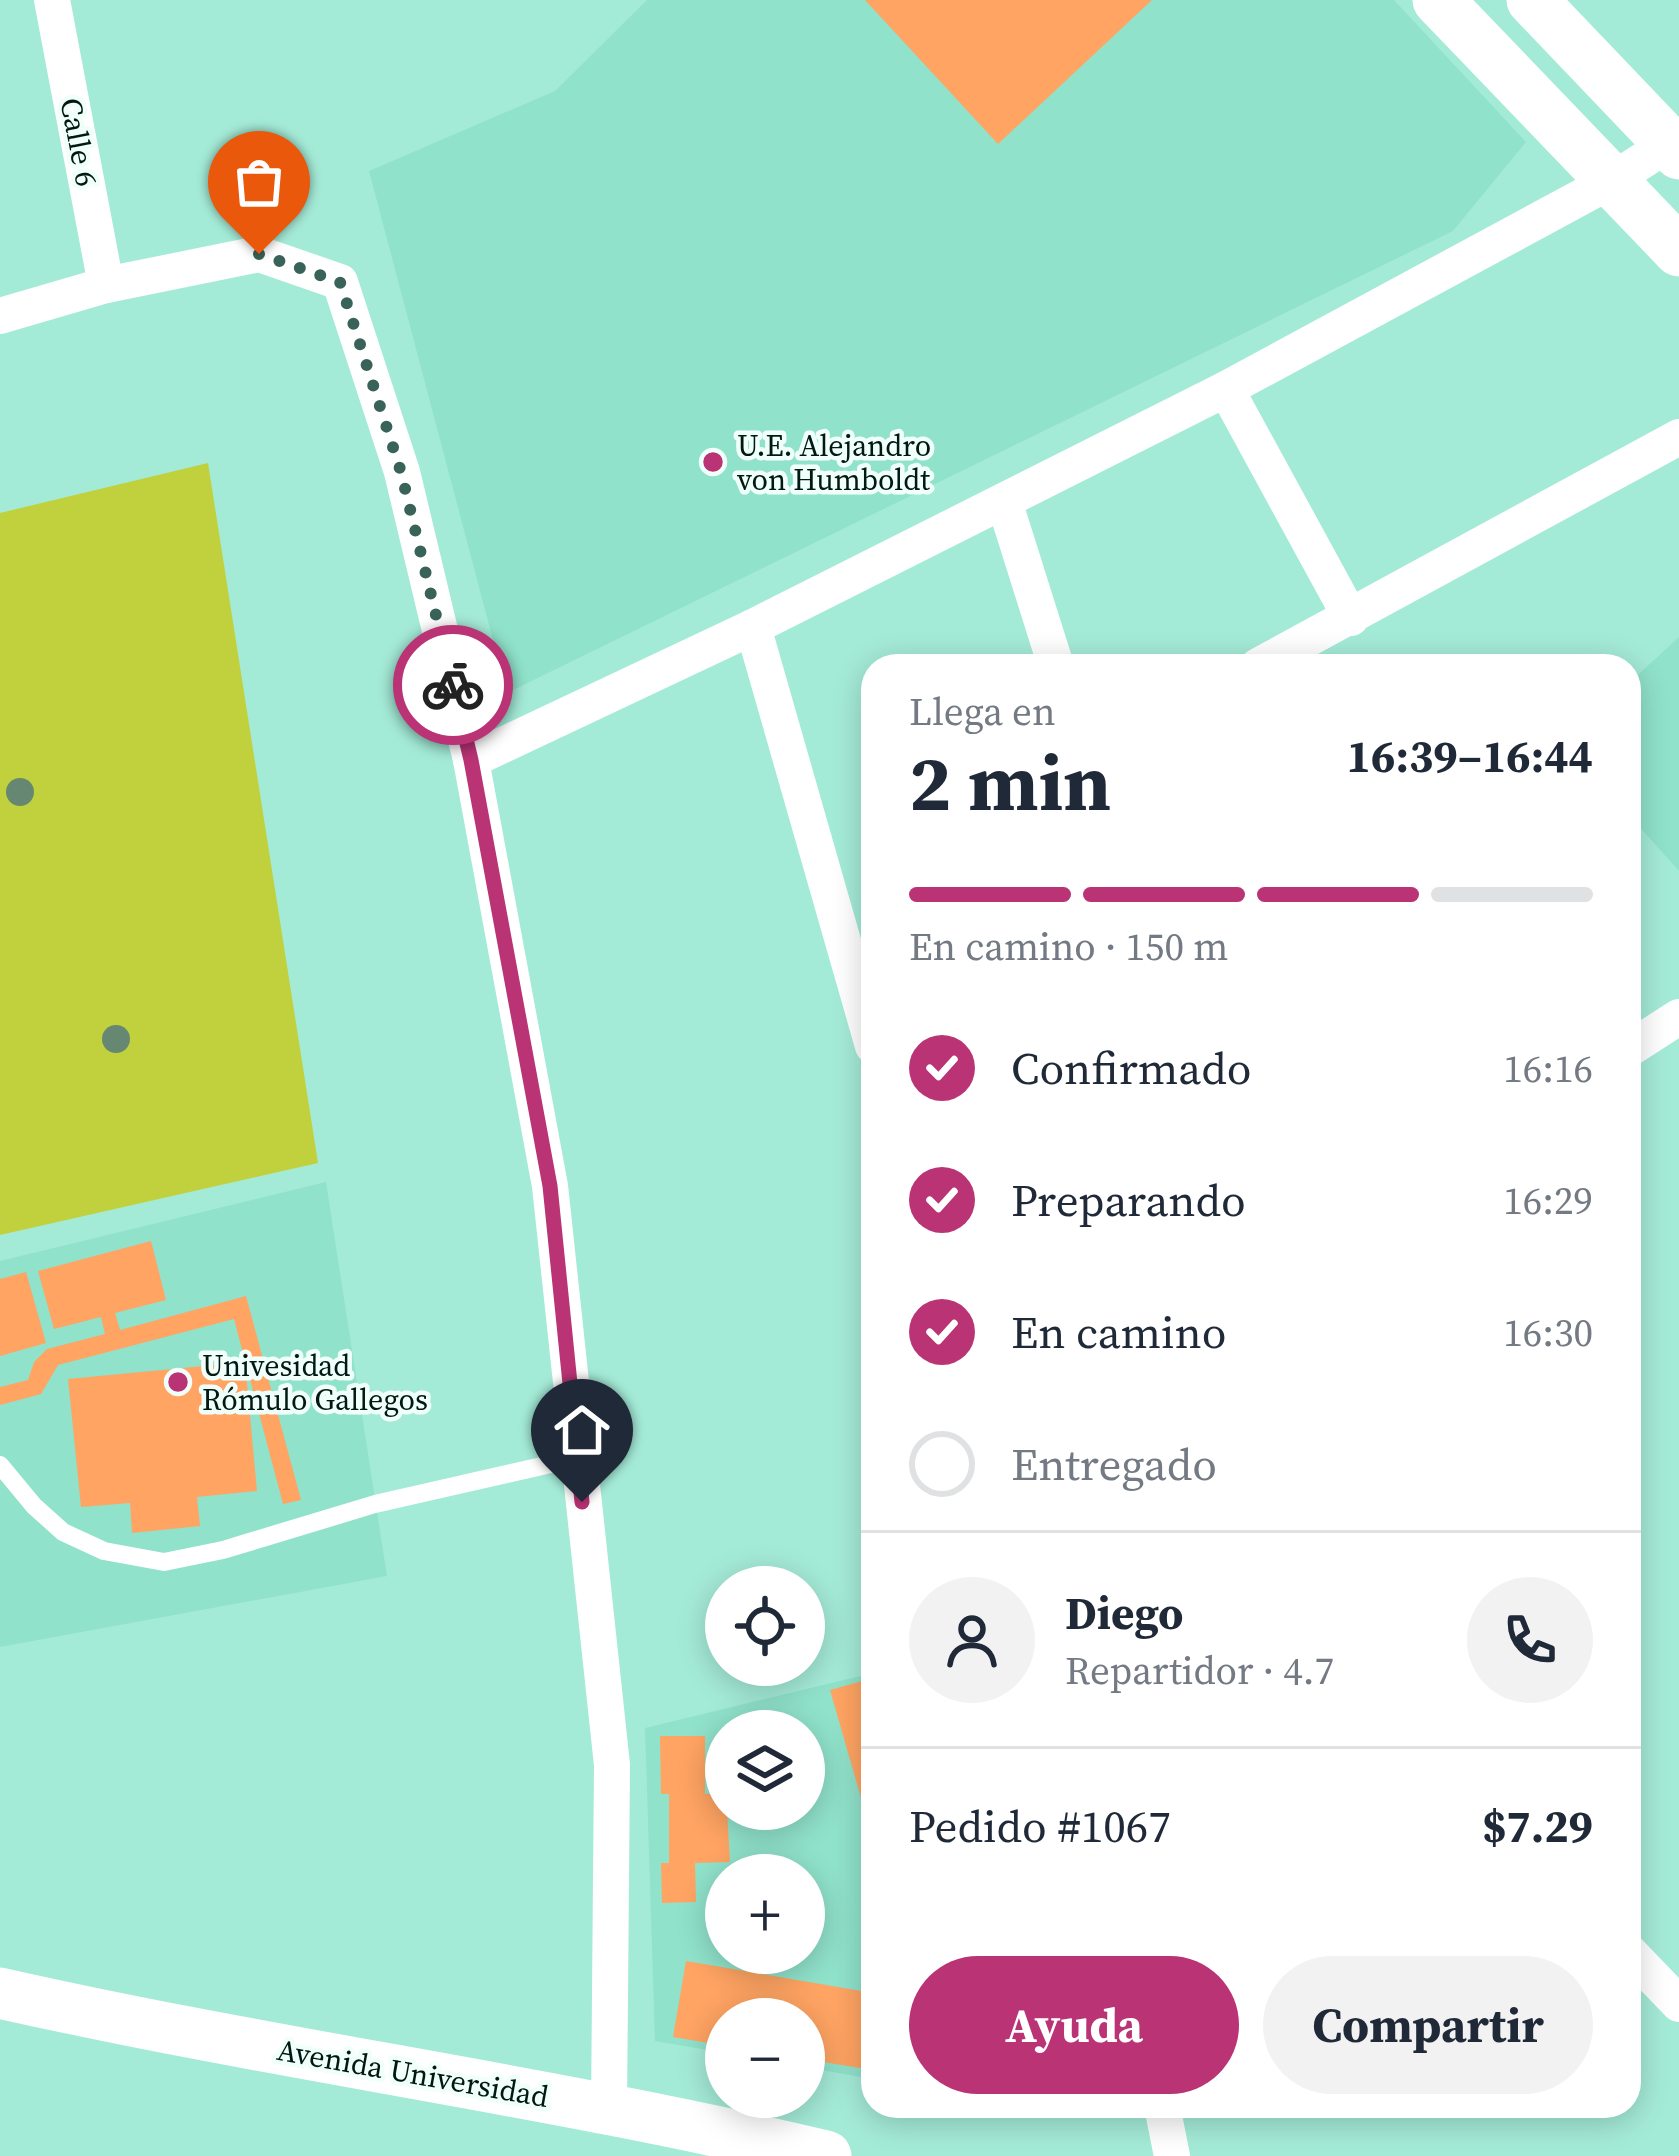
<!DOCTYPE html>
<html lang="es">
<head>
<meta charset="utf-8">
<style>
  :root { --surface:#fff; --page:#f2f2f3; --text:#1f2937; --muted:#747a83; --line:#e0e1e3; --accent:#b93375 }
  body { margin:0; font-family:"Source Serif 4",serif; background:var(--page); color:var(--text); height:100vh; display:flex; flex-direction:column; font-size:45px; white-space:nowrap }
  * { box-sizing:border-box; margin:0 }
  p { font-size:39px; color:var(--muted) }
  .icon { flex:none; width:66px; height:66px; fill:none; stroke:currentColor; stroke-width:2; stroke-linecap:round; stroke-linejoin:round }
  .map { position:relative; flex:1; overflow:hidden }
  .drawer { position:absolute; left:861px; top:654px; width:780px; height:1464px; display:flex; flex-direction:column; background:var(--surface); border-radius:36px; box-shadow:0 6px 30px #0003 }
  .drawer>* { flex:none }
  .fabs { position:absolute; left:705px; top:1566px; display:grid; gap:24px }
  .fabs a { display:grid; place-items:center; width:120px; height:120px; border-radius:50%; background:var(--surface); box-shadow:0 6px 30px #0003; font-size:60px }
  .pin { position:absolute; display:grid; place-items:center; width:102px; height:102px; color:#fff; margin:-123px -51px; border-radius:50% 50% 50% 0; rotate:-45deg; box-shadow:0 0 12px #0007 }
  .pin .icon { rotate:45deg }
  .courier { position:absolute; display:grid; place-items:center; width:120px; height:120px; margin:-60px; border:9px solid #b93375; border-radius:50%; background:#fff; color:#222; box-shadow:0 3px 15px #0007 }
  .summary em { font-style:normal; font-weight:700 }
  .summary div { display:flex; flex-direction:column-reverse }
  .summary { display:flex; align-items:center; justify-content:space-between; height:204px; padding:0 48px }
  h1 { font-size:78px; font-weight:700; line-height:90px }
  .bar { display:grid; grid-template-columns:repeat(4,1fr); gap:18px 12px; align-content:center; height:144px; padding:0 48px }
  .bar i { height:15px; border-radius:9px; background:var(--line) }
  .bar .on { background:var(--accent) }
  .bar p { grid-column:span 4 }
  .line { display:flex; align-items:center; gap:30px; padding:0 48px; border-top:3px solid var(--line) }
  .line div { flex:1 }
  .round { display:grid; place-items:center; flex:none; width:126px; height:126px; border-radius:63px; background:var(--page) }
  ol { padding:0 48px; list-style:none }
  li { display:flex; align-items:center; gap:36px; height:132px }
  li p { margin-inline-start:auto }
  li .icon { padding:12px; border-radius:50%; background:var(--accent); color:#fff; stroke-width:4 }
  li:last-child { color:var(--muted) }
  li i { width:66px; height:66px; border:6px solid var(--line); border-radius:50% }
  .primary-button { display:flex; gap:24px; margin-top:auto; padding:24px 48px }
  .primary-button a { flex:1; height:138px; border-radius:72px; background:var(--accent); color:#fff; font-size:48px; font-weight:700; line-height:138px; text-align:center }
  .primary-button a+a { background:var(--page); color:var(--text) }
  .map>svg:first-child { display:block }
  .built { fill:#90e2cb; fill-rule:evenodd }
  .green { fill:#c1d03d }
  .building { fill:#ffa463 }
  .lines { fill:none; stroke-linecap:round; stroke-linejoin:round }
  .lane { stroke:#fff; stroke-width:18 }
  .street { stroke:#fff; stroke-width:36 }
  .secondary { stroke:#fff; stroke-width:51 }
  .tree { fill:#668872 }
  .done { stroke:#396258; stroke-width:12; stroke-dasharray:0 21.6 }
  .route { stroke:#b93375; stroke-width:15 }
  .poi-dot { fill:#b93375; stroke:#f1fffb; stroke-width:4.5 }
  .labels { text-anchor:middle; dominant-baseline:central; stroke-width:9; stroke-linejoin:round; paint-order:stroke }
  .street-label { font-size:30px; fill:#001913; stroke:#f1fffb }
  .poi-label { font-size:30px; fill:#001913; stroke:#f1fffb; text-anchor:start }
</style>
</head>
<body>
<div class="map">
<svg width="1679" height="2156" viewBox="0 0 1679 2156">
  <rect width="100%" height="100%" fill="#a4ebd7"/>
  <g class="built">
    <polygon points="647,0 1394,0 1526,142 1453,231 507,693 369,171 555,91"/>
    <polygon points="1679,637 1679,871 1629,815 1629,683"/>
    <polygon points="326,1182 387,1576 0,1647 0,1261"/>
    <path d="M873 1673V2079L804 2067V2019H726V2053L655 2041 645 1728ZM726 1731H804V1809H726ZM726 1875H804V1953H726Z"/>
  </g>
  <polygon class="green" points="208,463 318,1163 0,1235 0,513"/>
  <g class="building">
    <polygon points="865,0 1152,0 998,144"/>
    <polygon points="151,1241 166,1300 115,1313 120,1330 246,1296 301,1500 283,1504 234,1319 58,1365 41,1394 0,1405 0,1387 28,1380 34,1362 47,1349 105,1334 101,1317 54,1329 38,1271"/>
    <polygon points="26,1272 46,1343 0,1356 0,1279"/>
    <polygon points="245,1362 257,1491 197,1497 200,1526 132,1533 130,1503 81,1507 68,1379"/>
    <polygon points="873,1678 873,1836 872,1836 830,1690"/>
    <polygon points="660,1736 705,1736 705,1794 726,1793 730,1862 695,1863 696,1902 662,1903 661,1863 669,1863 669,1794 661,1794"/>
    <polygon points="686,1961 873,1993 873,2070 804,2059 804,2019 726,2019 726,2046 673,2037"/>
  </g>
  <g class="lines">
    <polyline class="lane" points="0,1465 34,1506 63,1532 104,1551 164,1562 223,1550 375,1504 577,1458"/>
    <g class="street">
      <polyline points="52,0 106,285"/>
      <polyline points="0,316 106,285 259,254 340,282 402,472 471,760 550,1186 612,1765 609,2109"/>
      <polyline points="1226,389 1351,618"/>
      <polyline points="1004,501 1056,666"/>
      <polyline points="753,627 873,1046"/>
      <polyline points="1258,666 1679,437"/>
      <polyline points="471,760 753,627 1226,389 1611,181 1670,143"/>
      <polyline points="1629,1049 1679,1017"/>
      <polyline points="1629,1952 1679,2004"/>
      <polyline points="1162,2106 1172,2156"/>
    </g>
    <g class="secondary">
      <polyline points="1438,0 1679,251"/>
      <polyline points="1532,0 1679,154"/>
      <path d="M0 1993C274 2055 553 2091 826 2156"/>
    </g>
  </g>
  <g class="tree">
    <circle cx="20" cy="792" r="14"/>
    <circle cx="116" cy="1039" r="14"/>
  </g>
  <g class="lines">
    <polyline class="done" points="259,254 340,282 401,472 453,685"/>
    <polyline class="route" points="453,685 471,760 550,1186 582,1502"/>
  </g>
  <g class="poi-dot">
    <circle cx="713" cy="462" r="12"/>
    <circle cx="178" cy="1382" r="12"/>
  </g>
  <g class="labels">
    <g class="street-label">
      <text transform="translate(79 142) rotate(79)">Calle 6</text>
      <text transform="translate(413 2073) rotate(10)">Avenida Universidad</text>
    </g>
    <g class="poi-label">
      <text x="737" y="445">U.E. Alejandro<tspan x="737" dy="34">von Humboldt</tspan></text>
      <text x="202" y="1365">Univesidad<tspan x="202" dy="34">Rómulo Gallegos</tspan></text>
    </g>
  </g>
</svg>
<div class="fabs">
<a><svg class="icon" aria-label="locate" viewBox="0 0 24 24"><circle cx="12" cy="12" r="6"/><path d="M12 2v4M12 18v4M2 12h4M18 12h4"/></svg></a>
<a><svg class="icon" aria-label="layers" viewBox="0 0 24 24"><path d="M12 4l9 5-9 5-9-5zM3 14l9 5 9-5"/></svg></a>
<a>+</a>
<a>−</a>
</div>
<div class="pin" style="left:259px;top:254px;background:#ea580c"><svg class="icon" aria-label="bag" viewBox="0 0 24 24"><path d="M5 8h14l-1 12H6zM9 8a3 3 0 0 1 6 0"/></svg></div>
<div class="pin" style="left:582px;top:1502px;background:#1f2937"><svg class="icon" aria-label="home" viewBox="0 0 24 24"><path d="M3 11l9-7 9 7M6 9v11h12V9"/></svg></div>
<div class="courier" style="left:453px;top:685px"><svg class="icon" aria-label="bike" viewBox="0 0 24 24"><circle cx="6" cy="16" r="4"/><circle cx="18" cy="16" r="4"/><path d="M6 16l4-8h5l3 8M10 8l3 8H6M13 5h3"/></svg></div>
<section class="drawer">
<div class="summary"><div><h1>2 min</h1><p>Llega en</p></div><em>16:39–16:44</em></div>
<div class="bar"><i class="on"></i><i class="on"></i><i class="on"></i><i></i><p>En camino · 150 m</p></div>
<ol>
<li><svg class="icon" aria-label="check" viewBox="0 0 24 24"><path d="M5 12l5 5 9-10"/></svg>Confirmado<p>16:16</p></li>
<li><svg class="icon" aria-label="check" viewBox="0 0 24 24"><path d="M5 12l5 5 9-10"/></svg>Preparando<p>16:29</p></li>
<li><svg class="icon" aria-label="check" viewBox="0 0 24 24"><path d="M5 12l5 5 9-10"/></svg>En camino<p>16:30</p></li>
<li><i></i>Entregado</li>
</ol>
<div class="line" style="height:216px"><a class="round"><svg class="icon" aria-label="person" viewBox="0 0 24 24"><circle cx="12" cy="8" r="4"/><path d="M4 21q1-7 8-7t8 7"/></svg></a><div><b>Diego</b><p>Repartidor · 4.7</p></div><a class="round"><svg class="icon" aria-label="phone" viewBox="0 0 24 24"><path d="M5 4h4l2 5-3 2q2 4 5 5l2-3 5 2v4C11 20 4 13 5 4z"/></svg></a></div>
<div class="line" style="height:156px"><div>Pedido #1067</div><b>$7.29</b></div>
<div class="primary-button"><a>Ayuda</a><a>Compartir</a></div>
</section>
</div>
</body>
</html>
